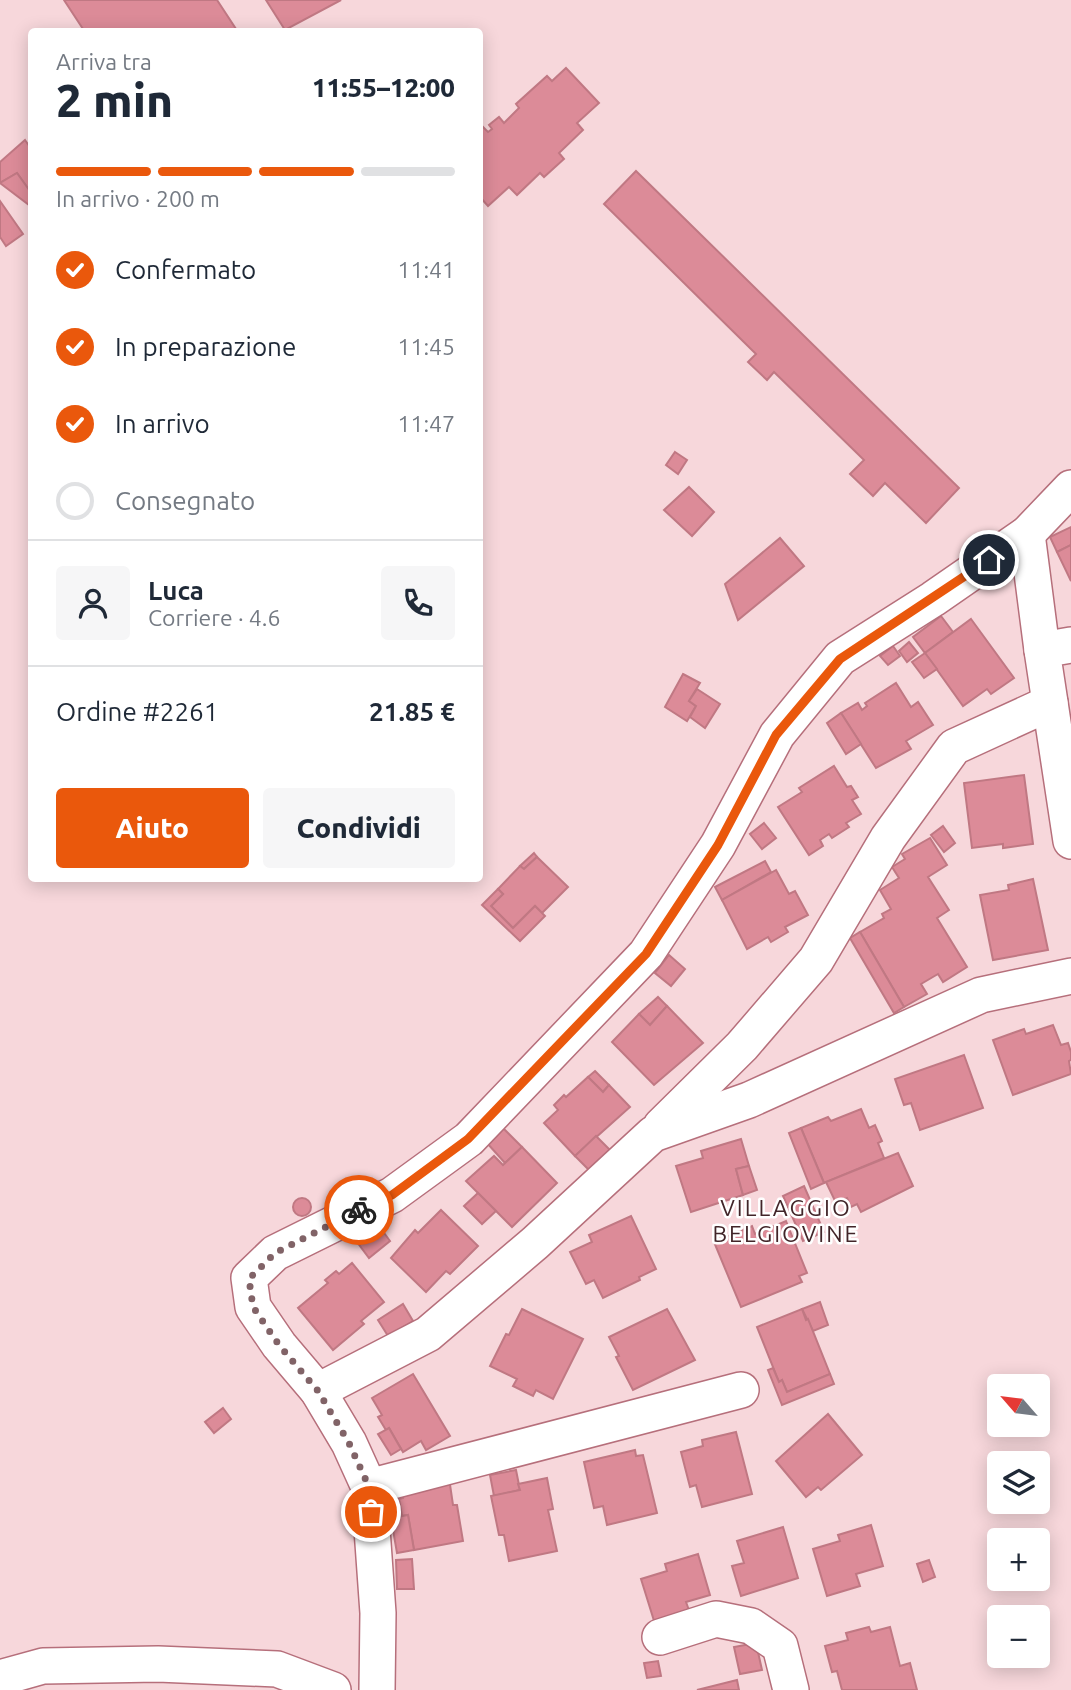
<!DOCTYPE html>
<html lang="it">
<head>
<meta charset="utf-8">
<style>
  :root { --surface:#fff; --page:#f6f6f7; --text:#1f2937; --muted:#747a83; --line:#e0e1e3; --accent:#ea580c }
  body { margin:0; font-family:Ubuntu,sans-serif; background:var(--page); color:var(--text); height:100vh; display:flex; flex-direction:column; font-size:26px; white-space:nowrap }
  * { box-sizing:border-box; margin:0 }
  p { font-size:23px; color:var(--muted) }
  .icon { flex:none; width:38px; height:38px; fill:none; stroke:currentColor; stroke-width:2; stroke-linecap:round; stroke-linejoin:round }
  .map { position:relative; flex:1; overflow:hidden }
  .drawer { position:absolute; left:28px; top:28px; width:455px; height:854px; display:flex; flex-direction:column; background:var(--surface); border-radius:7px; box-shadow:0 4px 18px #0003 }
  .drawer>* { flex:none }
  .needle { width:46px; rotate:298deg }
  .buttons { position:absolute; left:987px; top:1374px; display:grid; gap:14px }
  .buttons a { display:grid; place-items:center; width:63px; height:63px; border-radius:7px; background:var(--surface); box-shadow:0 4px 18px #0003; font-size:35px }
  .pin { position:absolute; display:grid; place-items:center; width:60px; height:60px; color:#fff; margin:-30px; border:4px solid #fff; border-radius:50%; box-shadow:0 2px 7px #0007 }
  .courier { position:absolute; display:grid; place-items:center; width:70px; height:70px; margin:-35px; border:5px solid #ea580c; border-radius:50%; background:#fff; color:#222; box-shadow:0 2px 9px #0007 }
  .overview em { font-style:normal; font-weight:800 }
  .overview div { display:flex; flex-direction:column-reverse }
  .overview { display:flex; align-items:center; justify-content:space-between; height:119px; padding:0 28px }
  h1 { font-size:46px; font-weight:800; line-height:52px }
  .bar { display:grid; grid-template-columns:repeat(4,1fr); gap:10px 7px; align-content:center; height:84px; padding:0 28px }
  .bar i { height:9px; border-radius:5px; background:var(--line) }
  .bar .current { background:var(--accent) }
  .bar p { grid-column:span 4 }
  .line { display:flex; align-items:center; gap:18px; padding:0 28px; border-top:2px solid var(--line) }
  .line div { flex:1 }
  .round { display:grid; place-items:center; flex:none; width:74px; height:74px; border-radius:7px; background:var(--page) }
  ol { padding:0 28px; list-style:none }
  li { display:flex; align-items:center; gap:21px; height:77px }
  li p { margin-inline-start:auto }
  li .icon { padding:7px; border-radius:50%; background:var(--accent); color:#fff; stroke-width:4 }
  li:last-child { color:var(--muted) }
  li i { width:38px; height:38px; border:4px solid var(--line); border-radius:50% }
  .primary-button { display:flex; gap:14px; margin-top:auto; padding:14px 28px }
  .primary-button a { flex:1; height:80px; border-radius:7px; background:var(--accent); color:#fff; font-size:28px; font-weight:800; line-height:80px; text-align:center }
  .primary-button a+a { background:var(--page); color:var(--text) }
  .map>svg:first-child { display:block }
  .building { fill:#dc8b98; stroke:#c07883; stroke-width:2 }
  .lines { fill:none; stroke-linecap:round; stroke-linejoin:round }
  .minor-casing { stroke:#b66f7b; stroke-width:38 }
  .minor { stroke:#fff; stroke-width:35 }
  .done { stroke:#816367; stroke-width:7; stroke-dasharray:0 12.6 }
  .route { stroke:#ea580c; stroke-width:9 }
  .labels { text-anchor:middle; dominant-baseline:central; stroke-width:5; stroke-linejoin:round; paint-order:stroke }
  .quarter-label { font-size:23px; letter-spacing:2px; fill:#422529; stroke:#fff }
</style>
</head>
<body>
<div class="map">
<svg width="1071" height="1690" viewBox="0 0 1071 1690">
  <rect width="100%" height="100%" fill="#f7d7db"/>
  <g class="building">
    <polygon points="64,0 217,0 238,32 85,32"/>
    <polygon points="266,0 341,0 285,30"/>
    <polygon points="566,68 599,103 577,123 583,130 559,153 564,159 544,177 540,173 517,195 509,187 488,206 480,197 480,130 483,127 488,132 492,129 489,125 499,117 504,123 519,108 516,104 547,76 552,81"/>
    <polygon points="25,140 32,150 32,194 17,173 0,183 0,162"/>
    <polygon points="636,171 959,488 926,523 885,483 873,496 850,474 864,460 774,372 767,380 748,362 756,354 604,204"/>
    <polygon points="17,173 32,194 32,203 29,205 0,183"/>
    <polygon points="0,201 23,234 6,246 0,237"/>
    <polygon points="675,452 687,460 678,474 666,465"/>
    <polygon points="689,487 714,512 692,536 664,510"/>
    <polygon points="1071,527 1071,545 1057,552 1050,537"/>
    <polygon points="780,538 804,566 738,620 725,584"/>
    <polygon points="1071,545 1071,581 1057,552"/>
    <polygon points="941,616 953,632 925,653 913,637"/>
    <polygon points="971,619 1014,678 991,694 987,689 963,706 925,653"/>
    <polygon points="909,642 918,653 907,662 899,651"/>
    <polygon points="893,646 900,656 888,665 880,656"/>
    <polygon points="925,653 937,669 924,678 912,662"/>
    <polygon points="683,674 700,683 689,701 696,706 687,721 665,707"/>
    <polygon points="896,683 911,707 918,702 933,725 906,741 911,749 876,768 841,713 858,703 862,710 867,706 865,703"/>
    <polygon points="697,689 720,704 705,728 690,717 696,706 689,701"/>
    <polygon points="841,713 861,744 846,754 827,723"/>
    <polygon points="834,766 847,787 851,786 858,797 852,800 861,814 846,823 849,827 832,838 829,834 820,840 823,846 809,855 778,807 802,792 799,788"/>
    <polygon points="1024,775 1033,844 1003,848 1003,844 972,848 964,783"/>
    <polygon points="764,823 776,838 762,849 750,834"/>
    <polygon points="943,826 955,843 944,852 931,835"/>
    <polygon points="930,838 947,865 928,877 949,910 937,918 967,967 943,982 938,974 921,984 927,994 904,1007 860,932 884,918 882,914 891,909 880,890 899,878 892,867 905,859 902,854"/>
    <polygon points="534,853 537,857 524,869 520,866"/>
    <polygon points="537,857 568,887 542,913 535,906 513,928 491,906 503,894 498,889 520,866 524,869"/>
    <polygon points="765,861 771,872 722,900 715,887"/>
    <polygon points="776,870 789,894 795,891 808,915 785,927 788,932 771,942 768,937 747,949 722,900"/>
    <polygon points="1033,879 1048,950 993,960 980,895 1009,890 1008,885"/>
    <polygon points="498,889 503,894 491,906 513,928 535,906 545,916 520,941 482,905"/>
    <polygon points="860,932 904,1007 894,1013 850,938"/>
    <polygon points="669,955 685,969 671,986 655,973"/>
    <polygon points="658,997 667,1006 650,1025 639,1014"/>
    <polygon points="667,1006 703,1043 654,1085 612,1042 639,1014 650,1025"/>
    <polygon points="1053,1025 1061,1045 1068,1043 1071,1052 1071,1060 1069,1061 1071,1074 1013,1095 993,1040 1024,1029 1026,1034"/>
    <polygon points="964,1055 983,1108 920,1130 911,1103 904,1105 895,1079"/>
    <polygon points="595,1071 609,1085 603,1092 588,1077"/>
    <polygon points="588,1077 603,1092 609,1085 630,1107 575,1156 544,1123 558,1110 554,1105 564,1095 566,1097"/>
    <polygon points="861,1109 869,1128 875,1125 882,1141 878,1143 884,1158 824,1183 801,1128 828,1117 831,1121"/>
    <polygon points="503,1128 522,1147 505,1163 487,1143"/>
    <polygon points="801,1128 824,1183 811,1189 789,1133"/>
    <polygon points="596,1136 610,1150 589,1170 575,1156"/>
    <polygon points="741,1139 749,1166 736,1169 743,1195 691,1212 676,1166 703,1158 701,1151"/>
    <polygon points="522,1147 557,1183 512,1227 466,1181 494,1156 503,1165"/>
    <polygon points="898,1153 913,1186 861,1212 857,1204 851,1207 847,1198 836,1203 826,1182"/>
    <polygon points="749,1166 757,1190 743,1195 736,1169"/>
    <polygon points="804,1186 824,1232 803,1241 783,1196"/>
    <polygon points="478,1193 496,1211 482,1224 464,1206"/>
    <circle cx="302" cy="1207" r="9"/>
    <polygon points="441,1210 478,1246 450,1274 446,1271 426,1292 391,1258 415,1230 418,1233"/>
    <polygon points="631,1216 656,1269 639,1277 640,1280 603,1298 594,1280 586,1284 570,1252 592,1242 589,1235"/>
    <polygon points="786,1221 807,1273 799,1276 802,1282 741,1307 714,1242 752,1226 755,1234"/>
    <polygon points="379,1226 390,1241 369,1258 357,1242"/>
    <polygon points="352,1263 384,1302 361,1321 364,1324 333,1350 298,1308 328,1283 325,1280 336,1271 339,1274"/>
    <polygon points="820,1302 828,1325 813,1331 802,1309"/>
    <polygon points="403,1304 413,1321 388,1336 378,1320"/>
    <polygon points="522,1309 583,1339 553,1399 536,1390 533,1396 513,1386 517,1379 490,1366 506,1334 509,1335"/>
    <polygon points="667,1309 695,1360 633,1390 616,1357 619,1356 609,1337"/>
    <polygon points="802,1309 806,1320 808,1319 830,1374 787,1392 782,1380 779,1382 757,1327"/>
    <polygon points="773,1368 779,1382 782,1380 787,1392 830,1374 834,1384 782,1405 768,1370"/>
    <polygon points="413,1374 450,1436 426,1450 421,1441 403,1452 389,1428 386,1430 378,1417 382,1415 372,1398"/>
    <polygon points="223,1408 231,1419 214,1433 205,1422"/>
    <polygon points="828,1414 862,1455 821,1490 818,1487 806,1497 776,1461"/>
    <polygon points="389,1428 401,1449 391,1455 378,1434"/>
    <polygon points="736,1432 752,1494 702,1507 696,1485 690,1487 681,1452 703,1446 702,1440"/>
    <polygon points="635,1450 636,1456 643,1455 657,1513 607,1525 603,1506 594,1508 584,1462"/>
    <polygon points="516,1470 520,1490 494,1496 490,1475"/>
    <polygon points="448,1471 453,1505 457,1505 463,1541 414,1550 408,1515 402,1516 399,1499 403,1498 400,1480"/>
    <polygon points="547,1478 553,1509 548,1510 557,1551 509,1561 504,1535 499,1535 491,1496 520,1490 518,1484"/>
    <polygon points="408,1515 414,1550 397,1553 391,1518"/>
    <polygon points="871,1525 883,1566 856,1574 860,1586 827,1596 813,1549 840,1541 838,1535"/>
    <polygon points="783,1527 798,1578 741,1596 732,1566 744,1563 737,1541"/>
    <polygon points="698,1554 710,1595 686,1602 690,1613 655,1624 641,1579 667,1571 665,1564"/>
    <polygon points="412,1559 414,1589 397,1589 396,1560"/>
    <polygon points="929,1560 935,1577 923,1582 917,1564"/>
    <polygon points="869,1627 871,1632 890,1627 900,1666 910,1663 917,1690 842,1690 837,1671 832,1672 825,1646 848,1640 846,1633"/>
    <polygon points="756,1643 762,1670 740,1674 734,1647"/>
    <polygon points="658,1661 661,1676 647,1678 644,1663"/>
    <polygon points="737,1680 739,1690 697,1690"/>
  </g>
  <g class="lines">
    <defs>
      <g id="minor">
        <polyline points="1027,534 1042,650"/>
        <polyline points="1071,645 1042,650 1071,841"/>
        <polyline points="661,1126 742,1046 816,960 888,838 954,747 1050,703"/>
        <polyline points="318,1391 428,1334 535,1243 653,1134 749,1100 981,995 1071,976"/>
        <polyline points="369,1487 741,1390"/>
        <polyline points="660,1637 716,1619 751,1626 780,1646 791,1690"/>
        <polyline points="0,1678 43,1666 158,1664 277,1669 333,1690"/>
        <polyline points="377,1690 378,1613 369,1487 349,1443 318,1391 279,1345 253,1307 249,1278 275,1253 392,1195 469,1139 646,954 718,845 777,735 840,658 933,599 1027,534 1071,488"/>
      </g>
    </defs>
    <use href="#minor" class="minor-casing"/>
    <use href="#minor" class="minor"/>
  </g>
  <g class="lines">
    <polyline class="done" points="359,1210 275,1253 249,1279 253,1307 279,1345 318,1391 349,1443 369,1487 371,1512"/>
    <polyline class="route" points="359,1210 392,1195 468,1139 646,954 718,845 776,735 840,659 989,560"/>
  </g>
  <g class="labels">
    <g class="quarter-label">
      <text x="786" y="1207">VILLAGGIO<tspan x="786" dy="26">BELGIOVINE</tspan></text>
    </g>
  </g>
</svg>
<div class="buttons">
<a><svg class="needle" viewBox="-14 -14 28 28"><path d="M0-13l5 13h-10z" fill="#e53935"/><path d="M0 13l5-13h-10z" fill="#747a83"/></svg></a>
<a><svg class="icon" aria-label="layers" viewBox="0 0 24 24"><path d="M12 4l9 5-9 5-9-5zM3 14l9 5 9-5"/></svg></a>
<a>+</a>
<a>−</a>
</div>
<div class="pin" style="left:371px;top:1512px;background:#ea580c"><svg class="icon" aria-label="bag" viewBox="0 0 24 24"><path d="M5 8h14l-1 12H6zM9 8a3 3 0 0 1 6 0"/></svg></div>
<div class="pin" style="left:989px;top:560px;background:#1f2937"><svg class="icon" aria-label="home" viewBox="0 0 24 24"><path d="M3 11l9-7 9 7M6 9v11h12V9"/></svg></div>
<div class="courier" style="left:359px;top:1210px"><svg class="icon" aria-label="bike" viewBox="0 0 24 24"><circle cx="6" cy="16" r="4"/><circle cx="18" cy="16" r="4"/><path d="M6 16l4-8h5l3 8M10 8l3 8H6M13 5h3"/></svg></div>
<section class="drawer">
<div class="overview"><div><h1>2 min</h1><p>Arriva tra</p></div><em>11:55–12:00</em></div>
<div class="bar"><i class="current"></i><i class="current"></i><i class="current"></i><i></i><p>In arrivo · 200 m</p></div>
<ol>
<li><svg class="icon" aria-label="check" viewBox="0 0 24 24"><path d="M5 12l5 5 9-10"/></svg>Confermato<p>11:41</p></li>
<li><svg class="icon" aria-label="check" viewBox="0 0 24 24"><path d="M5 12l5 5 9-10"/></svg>In preparazione<p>11:45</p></li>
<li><svg class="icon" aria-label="check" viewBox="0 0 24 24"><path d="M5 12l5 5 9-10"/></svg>In arrivo<p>11:47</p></li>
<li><i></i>Consegnato</li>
</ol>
<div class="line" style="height:126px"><a class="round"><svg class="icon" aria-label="person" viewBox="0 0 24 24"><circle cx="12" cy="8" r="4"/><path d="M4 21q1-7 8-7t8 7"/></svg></a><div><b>Luca</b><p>Corriere · 4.6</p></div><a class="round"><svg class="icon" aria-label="phone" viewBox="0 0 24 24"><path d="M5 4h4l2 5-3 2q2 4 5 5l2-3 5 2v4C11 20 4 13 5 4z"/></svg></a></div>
<div class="line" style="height:91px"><div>Ordine #2261</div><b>21.85 €</b></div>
<div class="primary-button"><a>Aiuto</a><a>Condividi</a></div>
</section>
</div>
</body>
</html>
